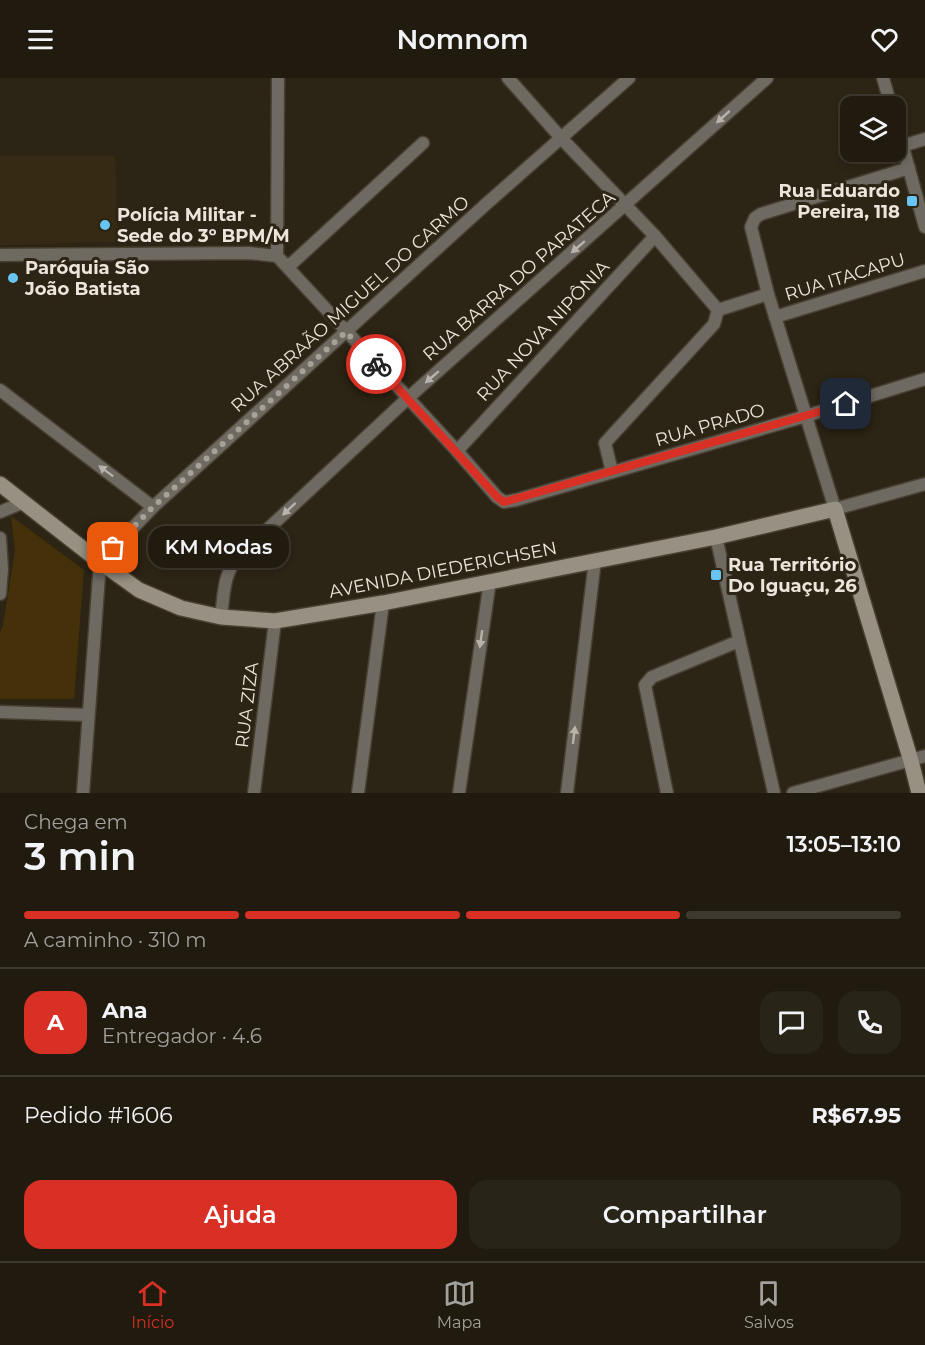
<!DOCTYPE html>
<html lang="pt">
<head>
<meta charset="utf-8">
<style>
  :root { --surface:#211b0f; --page:#292418; --text:#f1f3f6; --muted:#a2a19e; --line:#3e392f; --accent:#d93025 }
  body { margin:0; font-family:Montserrat,sans-serif; background:var(--page); color:var(--text); height:100vh; display:flex; flex-direction:column; font-size:22px; white-space:nowrap }
  * { box-sizing:border-box; margin:0 }
  p { font-size:20px; color:var(--muted) }
  .icon { flex:none; width:33px; height:33px; fill:none; stroke:currentColor; stroke-width:2; stroke-linecap:round; stroke-linejoin:round }
  .map { position:relative; height:715px; overflow:hidden }
  .details { display:flex; flex-direction:column; background:var(--surface); flex:1 }
  .details>* { flex:none }
  .tools { position:absolute; left:840px; top:18px; display:grid; gap:12px }
  .tools a { display:grid; place-items:center; width:66px; height:66px; border-radius:12px; background:var(--surface); box-shadow:0 3px 9px #0003,0 0 0 2px var(--line); font-size:30px }
  .pin { position:absolute; display:grid; place-items:center; width:51px; height:51px; color:#fff; margin:-26px; border-radius:12px; box-shadow:0 3px 9px #0006 }
  .courier { position:absolute; display:grid; place-items:center; width:60px; height:60px; margin:-30px; border:4px solid #d93025; border-radius:50%; background:#fff; color:#222; box-shadow:0 2px 8px #0007 }
  .bubble { position:absolute; height:42px; border-radius:18px; background:var(--surface); box-shadow:0 3px 9px #0003,0 0 0 2px var(--line); font-size:20px; font-weight:600; line-height:42px; text-align:center }
  .summary em { font-style:normal; font-weight:600 }
  .summary div { display:flex; flex-direction:column-reverse }
  .summary { display:flex; align-items:center; justify-content:space-between; height:102px; padding:0 24px }
  h1 { font-size:39px; font-weight:600; line-height:45px }
  .bar { display:grid; grid-template-columns:repeat(4,1fr); gap:9px 6px; align-content:center; height:72px; padding:0 24px }
  .bar i { height:8px; border-radius:4px; background:var(--line) }
  .bar .active { background:var(--accent) }
  .bar p { grid-column:span 4 }
  .line { display:flex; align-items:center; gap:15px; padding:0 24px; border-top:2px solid var(--line) }
  .line div { flex:1 }
  .round { display:grid; place-items:center; flex:none; width:63px; height:63px; border-radius:18px; background:var(--page) }
  .button { display:flex; gap:12px; margin-top:auto; padding:12px 24px }
  .button a { flex:1; height:69px; border-radius:18px; background:var(--accent); color:#fff; font-size:24px; font-weight:600; line-height:69px; text-align:center }
  .button a+a { background:var(--page); color:var(--text) }
  header { display:flex; justify-content:space-between; align-items:center; height:78px; padding:0 24px; background:var(--surface); font-size:27px; font-weight:600 }
  .tab-bar { display:flex; justify-content:space-around; align-items:center; height:84px; border-top:2px solid var(--line); background:var(--surface); font-size:16px; color:var(--muted) }
  .tab-bar a { display:grid; justify-items:center; gap:3px }
  .tab-bar .active { color:var(--accent) }
  .map>svg:first-child { display:block }
  .built { fill:#362a14 }
  .green { fill:#44310a }
  .lines { fill:none; stroke-linecap:round; stroke-linejoin:round }
  .street-casing { stroke:#473f30; stroke-width:15 }
  .secondary-casing { stroke:#473f30; stroke-width:18 }
  .street { stroke:#6e6961; stroke-width:12 }
  .secondary { stroke:#979083; stroke-width:15 }
  .oneway { fill:#b9b3ab }
  .done { stroke:#a8a196; stroke-width:6; stroke-dasharray:0 10.8 }
  .route { stroke:#d93025; stroke-width:8 }
  .poi-dot { fill:#68c4f0; stroke:#2c2414; stroke-width:2 }
  .labels { text-anchor:middle; dominant-baseline:central; stroke-width:6; stroke-linejoin:round; paint-order:stroke }
  .poi-label { font-size:18px; font-weight:bold; fill:#ebe5dc; stroke:#2c2414; text-anchor:start }
  .street-label { font-size:18px; fill:#ebe5dc; stroke:#2c2414 }
</style>
</head>
<body>
<header><svg class="icon" aria-label="menu" viewBox="0 0 24 24"><path d="M4 6h16M4 12h16M4 18h16"/></svg>Nomnom<svg class="icon" aria-label="heart" viewBox="0 0 24 24"><path d="M12 20l-8-8c-3-5 5-10 8-4 3-6 11-1 8 4z"/></svg></header>
<div class="map">
<svg width="925" height="715" viewBox="0 0 925 715">
  <rect width="100%" height="100%" fill="#2c2414"/>
  <polygon class="built" points="0,78 115,78 118,164 0,167"/>
  <polygon class="green" points="11,438 84,492 74,621 0,621 0,554 3,547 15,472"/>
  <g class="lines">
    <defs>
      <g id="street">
        <polyline points="508,0 562,61 655,158 718,232 714,246 605,365 612,394"/>
        <polyline points="883,0 891,28"/>
        <polyline points="896,44 925,149"/>
        <polyline points="902,68 925,61"/>
        <polyline points="909,90 761,136 755,140 751,149 768,216 835,431 925,406"/>
        <polyline points="0,177 249,175 277,178 457,373 497,419 504,424 516,422 806,338 925,301"/>
        <polyline points="277,178 278,0"/>
        <polyline points="288,189 423,65"/>
        <polyline points="718,232 768,216"/>
        <polyline points="775,239 925,193"/>
        <polyline points="0,312 153,429"/>
        <polyline points="457,373 655,158"/>
        <polyline points="0,434 24,424"/>
        <polyline points="716,459 774,715"/>
        <polyline points="0,460 2,491 0,516"/>
        <path d="M221 539C224 517 223 495 239 478L408 320 767 0"/>
        <polyline points="0,634 88,637"/>
        <polyline points="83,715 100,484 153,429 485,127 629,0"/>
        <polyline points="254,715 275,543"/>
        <polyline points="358,715 383,525"/>
        <polyline points="459,715 490,503"/>
        <polyline points="567,715 595,482"/>
        <polyline points="667,715 645,607 652,599 739,563"/>
        <polyline points="793,715 925,678"/>
      </g>
      <polyline id="secondary" points="0,406 100,484 139,512 181,530 221,539 275,543 383,525 716,459 835,431 911,683 919,715"/>
    </defs>
    <use href="#street" class="street-casing"/>
    <use href="#secondary" class="secondary-casing"/>
    <use href="#street" class="street"/>
    <use href="#secondary" class="secondary"/>
  </g>
  <defs><path id="oneway-solid" d="M-6-.8H1V-3.2L6.5 0L1 3.2V.8H-6Z" transform="scale(1.5)"/></defs>
  <g class="oneway">
    <use href="#oneway-solid" transform="translate(723 39) rotate(138)"/>
    <use href="#oneway-solid" transform="translate(578 169) rotate(139)"/>
    <use href="#oneway-solid" transform="translate(432 299) rotate(139)"/>
    <use href="#oneway-solid" transform="translate(106 393) rotate(-143)"/>
    <use href="#oneway-solid" transform="translate(289 431) rotate(137)"/>
    <use href="#oneway-solid" transform="translate(481 561) rotate(98)"/>
    <use href="#oneway-solid" transform="translate(574 657) rotate(-83)"/>
  </g>
  <g class="lines">
    <polyline class="done" points="113,470 153,429 346,254 376,286"/>
    <polyline class="route" points="376,286 497,419 504,424 846,326"/>
  </g>
  <g class="poi-dot">
    <rect x="906" y="117" width="12" height="12" rx="3"/>
    <circle cx="105" cy="147" r="6"/>
    <circle cx="13" cy="200" r="6"/>
    <rect x="710" y="491" width="12" height="12" rx="3"/>
  </g>
  <g class="labels">
    <g class="poi-label">
      <text x="900" y="113" text-anchor="end">Rua Eduardo<tspan x="900" dy="21">Pereira, 118</tspan></text>
      <text x="117" y="137">Polícia Militar -<tspan x="117" dy="21">Sede do 3º BPM/M</tspan></text>
      <text x="25" y="190">Paróquia São<tspan x="25" dy="21">João Batista</tspan></text>
      <text x="728" y="487">Rua Território<tspan x="728" dy="21">Do Iguaçu, 26</tspan></text>
    </g>
    <g class="street-label">
      <text transform="translate(519 198) rotate(-41)">RUA BARRA DO PARATECA</text>
      <text transform="translate(845 199) rotate(-17)">RUA ITACAPU</text>
      <text transform="translate(350 226) rotate(-42)">RUA ABRAÃO MIGUEL DO CARMO</text>
      <text transform="translate(543 253) rotate(-47)">RUA NOVA NIPÔNIA</text>
      <text transform="translate(710 347) rotate(-16)">RUA PRADO</text>
      <text transform="translate(443 492) rotate(-11)">AVENIDA DIEDERICHSEN</text>
      <text transform="translate(247 627) rotate(-83)">RUA ZIZA</text>
    </g>
  </g>
</svg>
<div class="tools">
<a><svg class="icon" aria-label="layers" viewBox="0 0 24 24"><path d="M12 4l9 5-9 5-9-5zM3 14l9 5 9-5"/></svg></a>
</div>
<div class="pin" style="left:113px;top:470px;background:#ea580c"><svg class="icon" aria-label="bag" viewBox="0 0 24 24"><path d="M5 8h14l-1 12H6zM9 8a3 3 0 0 1 6 0"/></svg></div>
<div class="pin" style="left:846px;top:326px;background:#1f2937"><svg class="icon" aria-label="home" viewBox="0 0 24 24"><path d="M3 11l9-7 9 7M6 9v11h12V9"/></svg></div>
<div class="courier" style="left:376px;top:286px"><svg class="icon" aria-label="bike" viewBox="0 0 24 24"><circle cx="6" cy="16" r="4"/><circle cx="18" cy="16" r="4"/><path d="M6 16l4-8h5l3 8M10 8l3 8H6M13 5h3"/></svg></div>
<div class="bubble" style="left:148px;top:448px;width:141px">KM Modas</div>
</div>
<section class="details">
<div class="summary"><div><h1>3 min</h1><p>Chega em</p></div><em>13:05–13:10</em></div>
<div class="bar"><i class="active"></i><i class="active"></i><i class="active"></i><i></i><p>A caminho · 310 m</p></div>
<div class="line" style="height:108px"><b class="round" style="background:var(--accent);color:#fff">A</b><div><b>Ana</b><p>Entregador · 4.6</p></div><a class="round"><svg class="icon" aria-label="chat" viewBox="0 0 24 24"><path d="M4 5h16v11H9l-5 4z"/></svg></a><a class="round"><svg class="icon" aria-label="phone" viewBox="0 0 24 24"><path d="M5 4h4l2 5-3 2q2 4 5 5l2-3 5 2v4C11 20 4 13 5 4z"/></svg></a></div>
<div class="line" style="height:78px"><div>Pedido #1606</div><b>R$67.95</b></div>
<div class="button"><a>Ajuda</a><a>Compartilhar</a></div>
</section>
<nav class="tab-bar">
<a class="active"><svg class="icon" aria-label="home" viewBox="0 0 24 24"><path d="M3 11l9-7 9 7M6 9v11h12V9"/></svg>Início</a>
<a><svg class="icon" aria-label="map" viewBox="0 0 24 24"><path d="M3 6l6-2 6 2 6-2v14l-6 2-6-2-6 2zM9 4v14M15 6v14"/></svg>Mapa</a>
<a><svg class="icon" aria-label="saved" viewBox="0 0 24 24"><path d="M7 4h10v16l-5-4-5 4z"/></svg>Salvos</a>
</nav>
</body>
</html>
